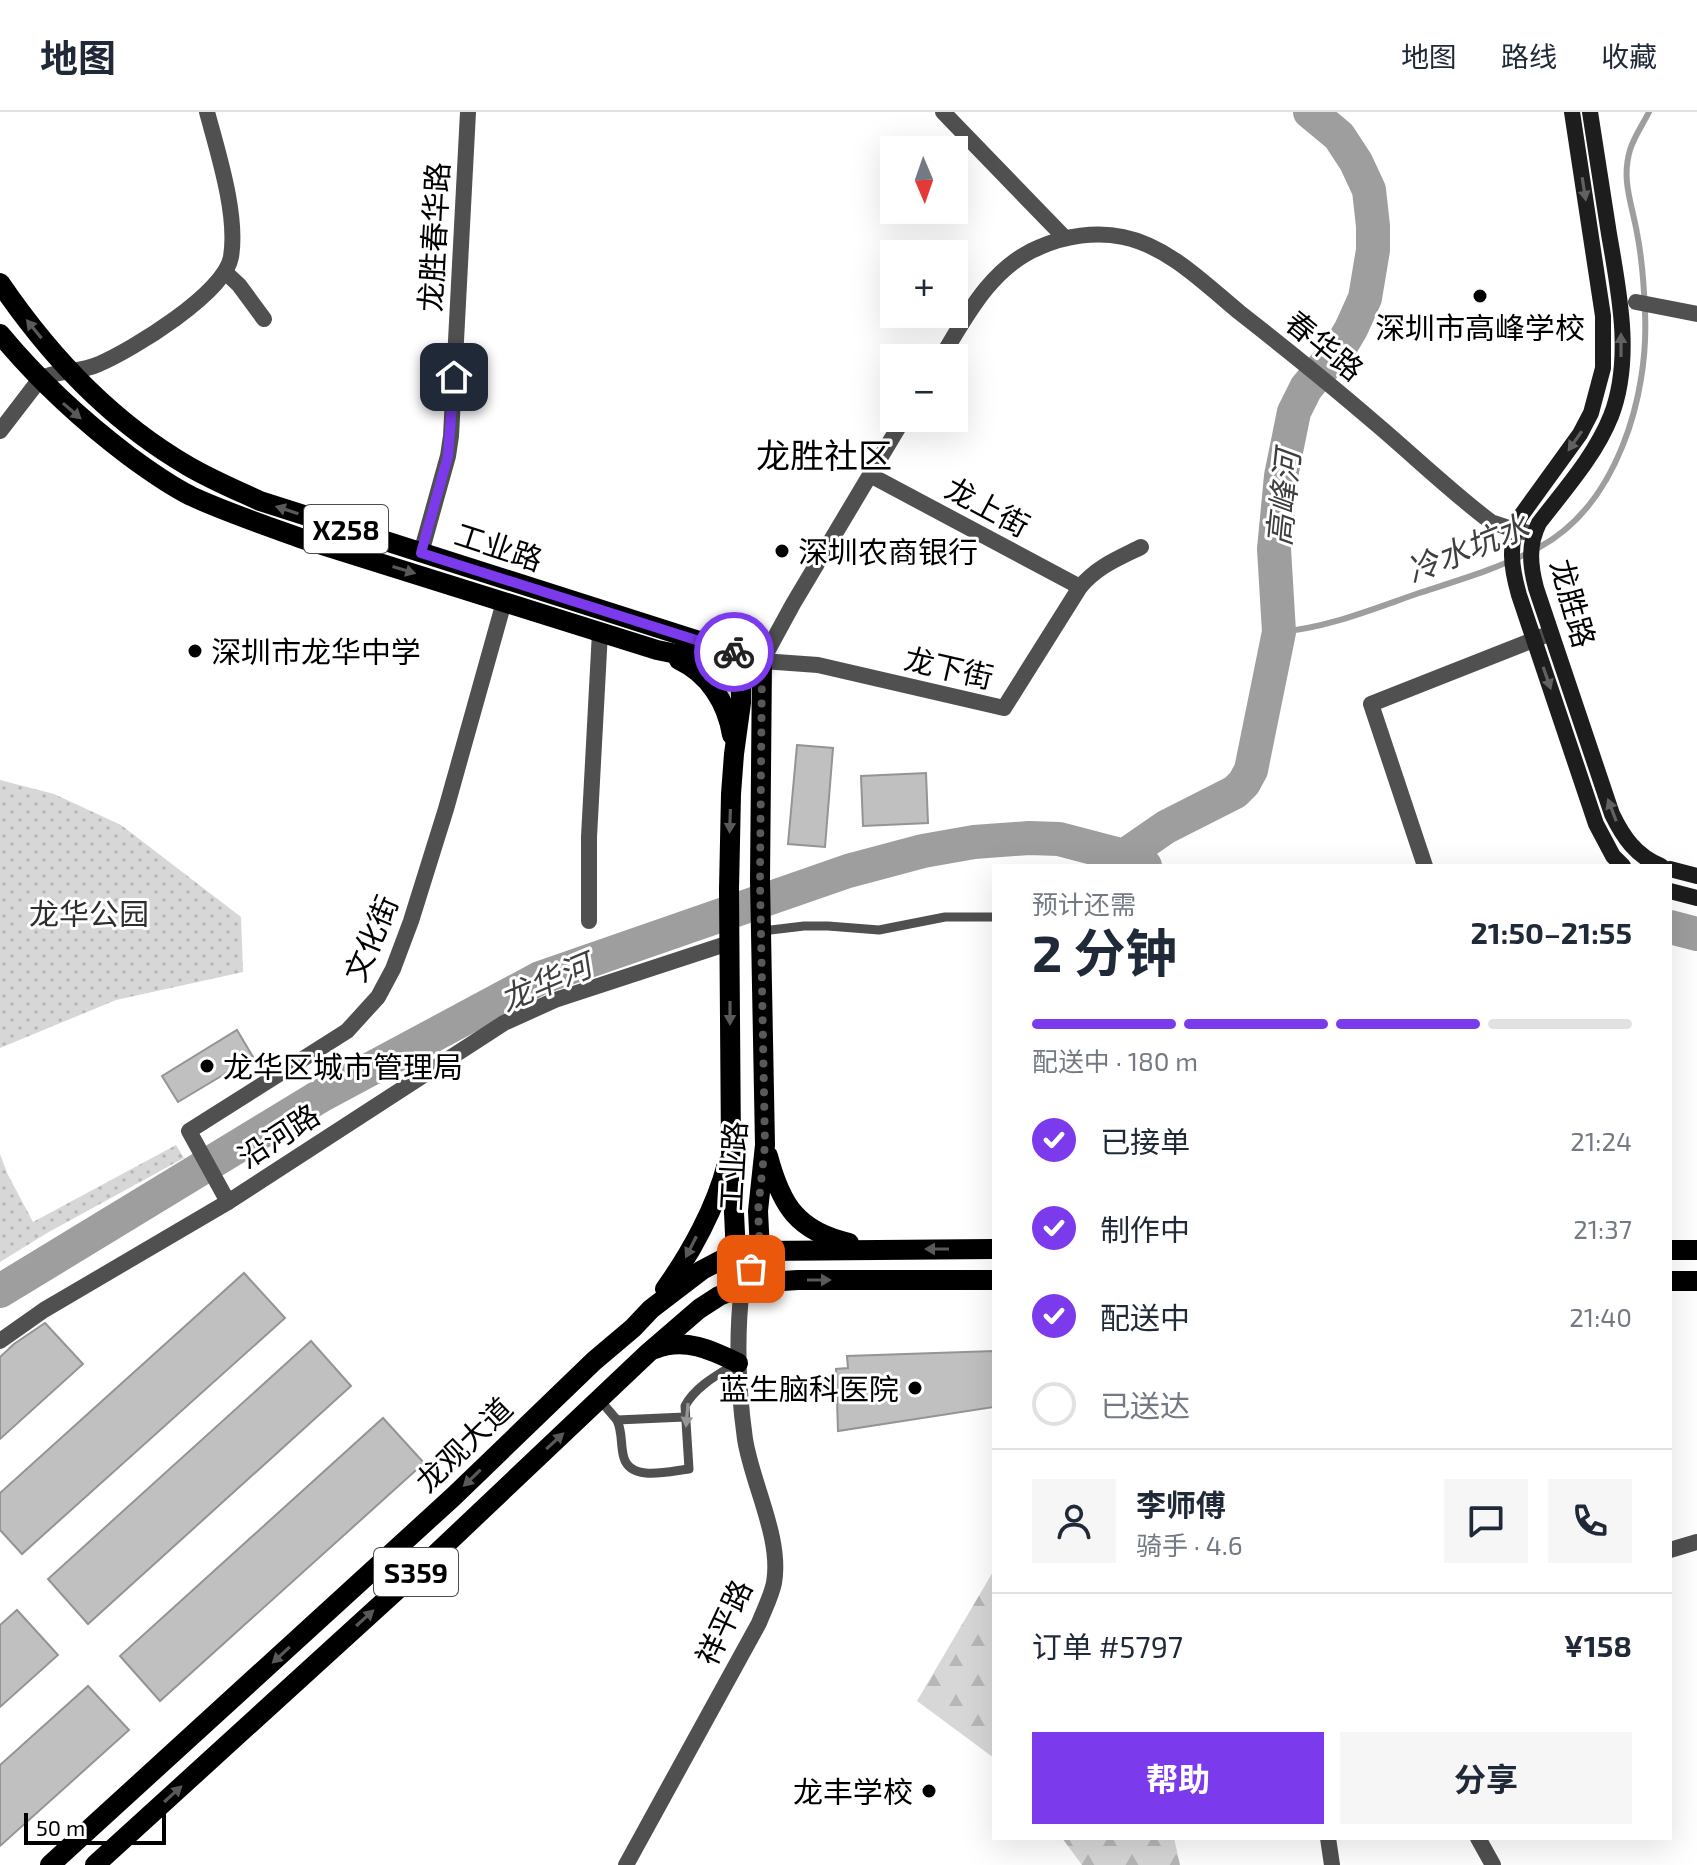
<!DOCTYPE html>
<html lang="zh">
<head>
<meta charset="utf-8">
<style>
  :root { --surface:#fff; --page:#f6f6f7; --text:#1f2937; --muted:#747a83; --line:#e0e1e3; --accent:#7c3aed }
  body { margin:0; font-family:"Exo 2","Noto Sans SC",sans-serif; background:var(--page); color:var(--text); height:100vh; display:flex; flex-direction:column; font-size:30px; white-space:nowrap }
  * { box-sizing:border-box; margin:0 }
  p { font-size:26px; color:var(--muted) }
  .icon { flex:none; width:44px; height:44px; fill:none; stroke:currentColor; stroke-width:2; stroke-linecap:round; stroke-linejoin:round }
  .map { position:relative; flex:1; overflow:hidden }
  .sheet { position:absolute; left:992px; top:752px; width:680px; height:976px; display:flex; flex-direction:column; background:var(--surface); border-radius:0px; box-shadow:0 8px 32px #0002 }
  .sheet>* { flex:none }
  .needle { width:52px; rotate:178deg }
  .fabs { position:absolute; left:880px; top:24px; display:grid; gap:16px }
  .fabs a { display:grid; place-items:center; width:88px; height:88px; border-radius:0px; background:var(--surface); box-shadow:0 8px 32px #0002; font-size:40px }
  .scale { position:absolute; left:24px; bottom:20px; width:142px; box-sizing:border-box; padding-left:8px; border:4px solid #000; border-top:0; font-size:22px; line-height:28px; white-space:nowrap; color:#000; -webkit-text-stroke:6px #fff; paint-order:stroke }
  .pin { position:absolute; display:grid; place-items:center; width:68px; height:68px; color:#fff; margin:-34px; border-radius:16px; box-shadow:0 4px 12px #0006 }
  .courier { position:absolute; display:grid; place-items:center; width:80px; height:80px; margin:-40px; border:6px solid #7c3aed; border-radius:50%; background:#fff; color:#222; box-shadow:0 2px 10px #0007 }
  .overview em { font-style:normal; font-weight:700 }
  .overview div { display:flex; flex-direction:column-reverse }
  .overview { display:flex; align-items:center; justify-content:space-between; height:136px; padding:0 40px }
  h1 { font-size:52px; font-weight:700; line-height:60px }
  .bar { display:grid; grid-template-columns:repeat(4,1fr); gap:12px 8px; align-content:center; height:96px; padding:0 40px }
  .bar i { height:10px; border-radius:6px; background:var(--line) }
  .bar .current { background:var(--accent) }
  .bar p { grid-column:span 4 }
  .line { display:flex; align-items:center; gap:20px; padding:0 40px; border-top:2px solid var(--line) }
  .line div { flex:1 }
  .round { display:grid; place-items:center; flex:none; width:84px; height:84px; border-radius:0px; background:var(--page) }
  ol { padding:0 40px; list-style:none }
  li { display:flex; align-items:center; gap:24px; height:88px }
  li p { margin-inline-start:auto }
  li .icon { padding:8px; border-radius:50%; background:var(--accent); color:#fff; stroke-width:4 }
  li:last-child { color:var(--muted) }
  li i { width:44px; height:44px; border:4px solid var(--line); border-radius:50% }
  .primary-button { display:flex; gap:16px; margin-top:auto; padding:16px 40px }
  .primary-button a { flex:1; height:92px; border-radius:0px; background:var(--accent); color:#fff; font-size:32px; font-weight:700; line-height:92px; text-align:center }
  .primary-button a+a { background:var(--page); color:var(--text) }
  header { display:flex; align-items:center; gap:48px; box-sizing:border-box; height:112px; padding:0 40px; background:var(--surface); border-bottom:2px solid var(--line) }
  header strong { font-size:38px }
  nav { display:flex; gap:44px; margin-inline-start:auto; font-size:28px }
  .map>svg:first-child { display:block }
  .forest { fill:url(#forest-firs) }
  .park { fill:url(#park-dots) }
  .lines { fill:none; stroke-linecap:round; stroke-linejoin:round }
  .stream { stroke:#9e9e9e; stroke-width:6 }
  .river { stroke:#9e9e9e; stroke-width:34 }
  .building { fill:#c0c0c0; stroke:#949494; stroke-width:2 }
  .service { stroke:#505050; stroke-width:9 }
  .minor { stroke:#505050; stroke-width:16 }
  .tertiary { stroke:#505050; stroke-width:16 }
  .secondary { stroke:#1d1d1d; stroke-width:16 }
  .primary { stroke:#000; stroke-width:20 }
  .oneway { fill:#616161 }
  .oneway2 { fill:#595959 }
  .oneway3 { fill:#969696 }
  .done { stroke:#595959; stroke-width:8; stroke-dasharray:0 14.4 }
  .route { stroke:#7c3aed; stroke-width:10 }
  .poi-dot { fill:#000; stroke:#fff; stroke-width:3 }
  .labels { text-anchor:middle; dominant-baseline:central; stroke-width:6; stroke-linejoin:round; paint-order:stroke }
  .shield { fill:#fff; stroke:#4c4c4c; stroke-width:2 }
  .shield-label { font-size:28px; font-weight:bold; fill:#000 }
  .street-label { font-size:30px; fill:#000; stroke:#fff }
  .poi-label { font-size:30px; fill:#000; stroke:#fff; text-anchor:start }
  .park-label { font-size:30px; fill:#2e2e2e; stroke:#fff }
  .water-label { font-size:32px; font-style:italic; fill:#3f3f3f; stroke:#fff }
  .quarter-label { font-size:34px; fill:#000; stroke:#fff }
</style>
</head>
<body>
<header>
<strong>地图</strong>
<nav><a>地图</a><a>路线</a><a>收藏</a></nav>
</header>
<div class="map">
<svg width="1697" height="1753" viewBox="0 0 1697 1753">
  <defs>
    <pattern id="forest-firs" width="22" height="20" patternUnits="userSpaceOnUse" patternTransform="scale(2)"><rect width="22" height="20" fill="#d7d7d7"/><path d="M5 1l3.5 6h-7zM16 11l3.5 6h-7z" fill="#b7b7b7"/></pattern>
    <pattern id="park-dots" width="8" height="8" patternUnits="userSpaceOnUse" patternTransform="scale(2)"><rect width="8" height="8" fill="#d7d7d7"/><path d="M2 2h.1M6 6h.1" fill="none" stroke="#b7b7b7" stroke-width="1.8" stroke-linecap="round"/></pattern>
  </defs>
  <rect width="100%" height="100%" fill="#fff"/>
  <g class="forest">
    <polygon points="994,1458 994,1646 917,1589"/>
    <polygon points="1062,1726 1174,1726 1180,1753 1082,1753"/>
  </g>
  <g class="park">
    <polygon points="0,668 54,682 121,713 241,805 243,860 116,888 0,936"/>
    <polygon points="176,1033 184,1046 47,1121 0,1150 0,1042 7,1061 33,1110"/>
  </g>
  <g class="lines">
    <path class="stream" d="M1279 520C1327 516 1373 497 1419 481 1459 468 1500 456 1538 436 1617 394 1649 284 1645 200 1644 174 1642 146 1637 121 1632 92 1621 68 1630 38 1634 25 1643 12 1649 0"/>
    <g class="river">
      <polyline points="1124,744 1166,715 1235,680 1244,671 1251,658 1279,520 1274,437 1281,364 1294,300 1306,276 1341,234 1351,217 1365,186 1373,138 1373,114 1369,78 1356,50 1339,24 1310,0"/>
      <polyline points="1670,815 1697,822"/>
      <polyline points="0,1179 322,983 540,866 848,759 923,739 974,730 1029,726 1059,727 1124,744 1145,754"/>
    </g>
  </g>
  <g class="building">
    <polygon points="797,633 833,636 825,735 788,732"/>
    <polygon points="926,661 928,711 863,714 861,664"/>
    <polygon points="237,918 253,945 178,990 162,964"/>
    <polygon points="244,1161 285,1206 22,1442 0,1418 0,1381"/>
    <polygon points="45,1211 83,1252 0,1327 0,1245 14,1232"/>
    <polygon points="311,1229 351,1274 88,1512 48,1467"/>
    <polygon points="994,1239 994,1295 838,1319 836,1257 848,1256 847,1244"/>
    <polygon points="383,1306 424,1351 160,1589 120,1544"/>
    <polygon points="17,1498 58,1543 0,1595 0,1513"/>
    <polygon points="88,1574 129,1618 0,1734 0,1653"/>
  </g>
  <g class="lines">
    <g class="service">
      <polyline points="762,819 804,814 828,814 879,818 945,805 994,805"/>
      <polyline points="599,1287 617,1308"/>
      <path d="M685 1305 617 1308C623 1321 620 1333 624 1346 631 1370 670 1359 689 1357L685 1294C695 1275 717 1263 735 1252"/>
    </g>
    <g class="minor">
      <polyline points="225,160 239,173 264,207"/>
      <polyline points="1636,190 1697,202"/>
      <polyline points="870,363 1080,475"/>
      <polyline points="421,441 448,344 451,324 468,0"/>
      <path d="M762 549 818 553 1004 596 1080 475C1098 454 1117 447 1141 435"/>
      <polyline points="1425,754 1371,592 1546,523"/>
      <polyline points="589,809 589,725 600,520"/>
      <polyline points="228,1090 189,1019 347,919 378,885 393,857 411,809 446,697 504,490"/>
      <polyline points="1670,1438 1697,1430"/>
      <polyline points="1328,1726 1332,1753"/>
      <polyline points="1478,1726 1493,1753"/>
    </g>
    <g class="tertiary">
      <polyline points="943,0 1065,126"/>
      <path d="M941 246C966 204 992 154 1040 135 1065 124 1096 119 1123 125 1168 134 1205 172 1239 200 1285 236 1331 273 1375 311 1414 344 1450 379 1491 410L1515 418 1534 422"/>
      <path d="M0 319 40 267C59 257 80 261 99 252 132 238 225 181 231 145 238 103 218 41 207 0"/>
      <polyline points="750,555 762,549 793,492 904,306"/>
      <polyline points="0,1229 44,1198 228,1090 504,911 555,888 729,831"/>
      <path d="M626 1753 759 1511C764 1498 771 1485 774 1471 782 1426 752 1372 745 1327 738 1277 736 1225 742 1175"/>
    </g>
    <g class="secondary">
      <path d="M1572 0 1603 204V256L1591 301 1580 322 1520 405C1508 432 1511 455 1519 483L1596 712 1613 744 1623 754"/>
      <path d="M1590 0C1596 41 1603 81 1609 122 1619 180 1633 247 1611 304 1595 344 1565 377 1539 411 1528 433 1530 453 1536 476L1612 702C1623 725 1636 744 1661 754"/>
      <polyline points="1670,757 1697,764"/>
      <polyline points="1670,779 1697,786"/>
    </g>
    <g class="primary">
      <path d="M0 171C49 243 112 310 188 354 212 368 236 378 260 389L762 549 760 768 765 1033 758 1099 760 1139 742 1175"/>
      <path d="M0 222C39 269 80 307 129 344 148 358 169 373 191 384 228 401 267 414 306 428L657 538 711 549 741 560V591L734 642 731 682 729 777 731 1037 736 1143 742 1175"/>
      <path d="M679 548C709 562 727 591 732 623"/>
      <path d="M768 1044C781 1093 797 1119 849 1131"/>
      <polyline points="1670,1138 1697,1138"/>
      <polyline points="1670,1169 1697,1169"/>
      <path d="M665 1177C691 1141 716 1095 727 1052"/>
      <path d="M655 1237C684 1225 712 1238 738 1251"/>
      <polyline points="50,1753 453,1385 594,1249 633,1216 651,1197 702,1158 723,1147 760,1139 994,1137"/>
      <polyline points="95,1753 421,1456 648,1241 699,1197 719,1184 742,1175 767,1170 798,1168 994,1168"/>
    </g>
  </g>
  <defs><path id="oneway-solid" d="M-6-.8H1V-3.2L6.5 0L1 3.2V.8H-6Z" transform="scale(2)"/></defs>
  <g class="oneway">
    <use href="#oneway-solid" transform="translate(1584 77) rotate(81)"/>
    <use href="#oneway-solid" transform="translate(1621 233) rotate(-90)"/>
    <use href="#oneway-solid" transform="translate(1575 329) rotate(125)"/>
    <use href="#oneway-solid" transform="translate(1547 566) rotate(71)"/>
    <use href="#oneway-solid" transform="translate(1612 698) rotate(-111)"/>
  </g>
  <g class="oneway2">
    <use href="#oneway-solid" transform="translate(34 217) rotate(-129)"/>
    <use href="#oneway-solid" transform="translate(72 299) rotate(41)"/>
    <use href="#oneway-solid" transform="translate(287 398) rotate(-162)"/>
    <use href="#oneway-solid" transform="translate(404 458) rotate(17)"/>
    <use href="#oneway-solid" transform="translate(730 709) rotate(92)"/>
    <use href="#oneway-solid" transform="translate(730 901) rotate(90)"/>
    <use href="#oneway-solid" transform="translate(691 1135) rotate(117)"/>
    <use href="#oneway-solid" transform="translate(937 1137) rotate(-180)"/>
    <use href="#oneway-solid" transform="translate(819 1168)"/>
    <use href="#oneway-solid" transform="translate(555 1329) rotate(-43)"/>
    <use href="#oneway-solid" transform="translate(472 1366) rotate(136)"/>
    <use href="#oneway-solid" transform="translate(365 1506) rotate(-42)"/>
    <use href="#oneway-solid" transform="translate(281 1543) rotate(137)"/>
    <use href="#oneway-solid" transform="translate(173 1682) rotate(-42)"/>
  </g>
  <use class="oneway3" href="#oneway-solid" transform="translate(687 1303) rotate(95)"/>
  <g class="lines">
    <polyline class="done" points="734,540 762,549 760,768 765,1033 758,1099 760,1139 751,1157"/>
    <polyline class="route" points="454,265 448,344 421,441 734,540"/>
  </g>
  <g class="poi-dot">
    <circle cx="1480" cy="184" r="8"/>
    <circle cx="782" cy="439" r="8"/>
    <circle cx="195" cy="539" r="8"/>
    <circle cx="207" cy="954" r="8"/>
    <circle cx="915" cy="1276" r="8"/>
    <circle cx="929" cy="1679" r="8"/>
  </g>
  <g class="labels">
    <g class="shield">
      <rect x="304" y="393" width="84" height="48" rx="6"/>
      <rect x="374" y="1436" width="84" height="48" rx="6"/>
    </g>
    <g class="shield-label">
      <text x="346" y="417">X258</text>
      <text x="416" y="1460">S359</text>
    </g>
    <g class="street-label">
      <text transform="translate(433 125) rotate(-87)">龙胜春华路</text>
      <text transform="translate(1325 233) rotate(39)">春华路</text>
      <text transform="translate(988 394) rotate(28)">龙上街</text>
      <text transform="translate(499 434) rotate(18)">工业路</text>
      <text transform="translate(1574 491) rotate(74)">龙胜路</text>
      <text transform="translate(949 555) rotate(13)">龙下街</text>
      <text transform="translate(370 826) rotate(-67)">文化街</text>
      <text transform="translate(278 1023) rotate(-33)">沿河路</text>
      <text transform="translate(732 1054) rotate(-87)">工业路</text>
      <text transform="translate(463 1332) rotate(-44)">龙观大道</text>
      <text transform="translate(723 1510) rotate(-65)">祥平路</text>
    </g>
    <g class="poi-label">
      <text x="1480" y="215" text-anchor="middle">深圳市高峰学校</text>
      <text x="798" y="439">深圳农商银行</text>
      <text x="211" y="539">深圳市龙华中学</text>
      <text x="223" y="954">龙华区城市管理局</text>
      <text x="899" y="1276" text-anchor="end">蓝生脑科医院</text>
      <text x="913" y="1679" text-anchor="end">龙丰学校</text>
    </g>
    <g class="park-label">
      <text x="89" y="801">龙华公园</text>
    </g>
    <g class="water-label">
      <text transform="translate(1282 386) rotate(-84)">高峰河</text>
      <text transform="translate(1467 435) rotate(-22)">冷水坑水</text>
      <text transform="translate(545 869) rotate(-23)">龙华河</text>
    </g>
    <g class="quarter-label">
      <text x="824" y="342">龙胜社区</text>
    </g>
  </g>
</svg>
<div class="fabs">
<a><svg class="needle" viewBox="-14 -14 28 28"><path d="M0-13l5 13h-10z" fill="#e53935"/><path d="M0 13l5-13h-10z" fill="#747a83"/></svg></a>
<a>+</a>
<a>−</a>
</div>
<div class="scale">50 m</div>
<div class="pin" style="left:751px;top:1157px;background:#ea580c"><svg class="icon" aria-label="bag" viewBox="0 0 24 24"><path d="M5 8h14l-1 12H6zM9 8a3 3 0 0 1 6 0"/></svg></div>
<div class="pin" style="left:454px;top:265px;background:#1f2937"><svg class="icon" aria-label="home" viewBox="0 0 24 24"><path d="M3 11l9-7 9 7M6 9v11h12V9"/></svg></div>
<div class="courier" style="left:734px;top:540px"><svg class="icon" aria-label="bike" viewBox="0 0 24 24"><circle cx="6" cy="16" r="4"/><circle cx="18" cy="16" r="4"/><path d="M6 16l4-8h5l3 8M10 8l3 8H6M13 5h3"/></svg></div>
<section class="sheet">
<div class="overview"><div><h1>2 分钟</h1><p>预计还需</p></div><em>21:50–21:55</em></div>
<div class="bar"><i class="current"></i><i class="current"></i><i class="current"></i><i></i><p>配送中 · 180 m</p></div>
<ol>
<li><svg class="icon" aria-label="check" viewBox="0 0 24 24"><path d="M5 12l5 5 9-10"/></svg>已接单<p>21:24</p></li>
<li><svg class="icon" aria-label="check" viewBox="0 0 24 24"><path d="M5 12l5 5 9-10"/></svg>制作中<p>21:37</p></li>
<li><svg class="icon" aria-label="check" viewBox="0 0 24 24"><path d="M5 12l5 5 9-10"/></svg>配送中<p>21:40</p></li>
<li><i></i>已送达</li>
</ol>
<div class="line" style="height:144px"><a class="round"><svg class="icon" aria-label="person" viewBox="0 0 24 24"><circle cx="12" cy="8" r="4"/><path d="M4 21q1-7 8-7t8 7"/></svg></a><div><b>李师傅</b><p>骑手 · 4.6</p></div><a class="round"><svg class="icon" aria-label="chat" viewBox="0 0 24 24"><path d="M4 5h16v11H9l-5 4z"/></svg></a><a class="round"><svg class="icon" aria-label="phone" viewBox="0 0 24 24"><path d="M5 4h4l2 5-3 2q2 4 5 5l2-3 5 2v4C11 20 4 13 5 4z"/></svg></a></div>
<div class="line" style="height:104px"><div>订单 #5797</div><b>¥158</b></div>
<div class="primary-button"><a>帮助</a><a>分享</a></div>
</section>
</div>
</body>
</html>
